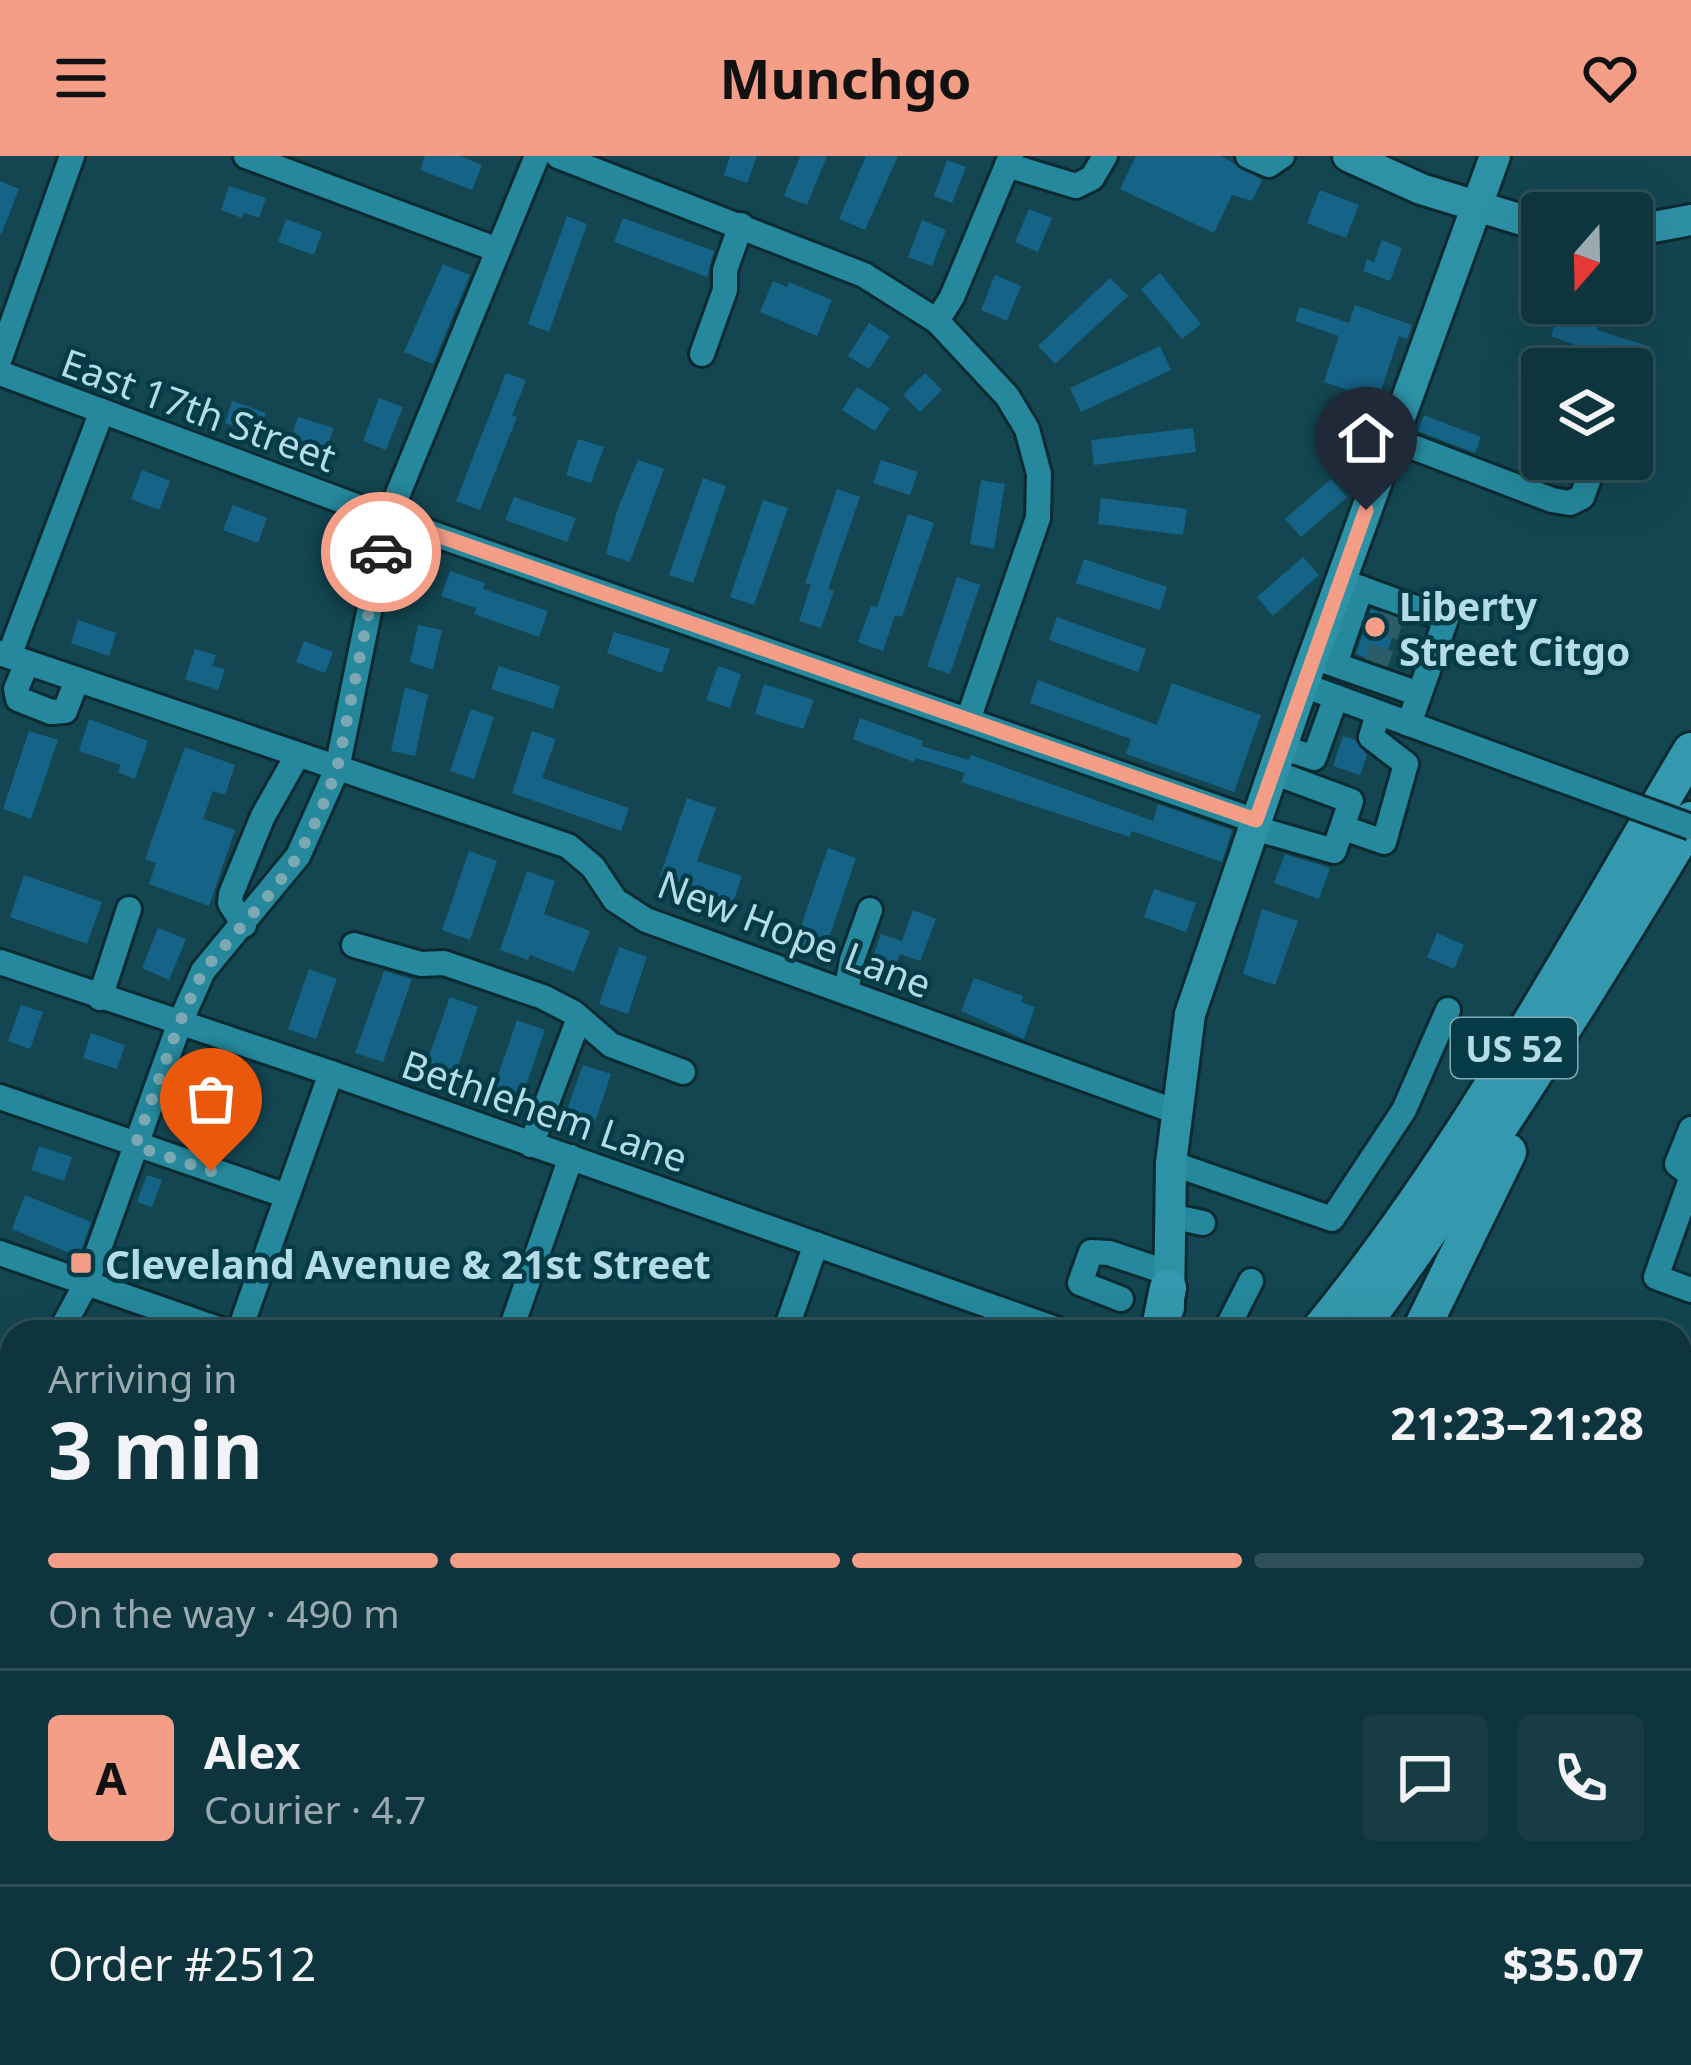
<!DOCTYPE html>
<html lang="en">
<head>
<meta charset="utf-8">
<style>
  :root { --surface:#0e343d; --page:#173c44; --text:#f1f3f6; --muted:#9baab0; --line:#2e4f57; --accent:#f49e88 }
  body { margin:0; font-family:"Noto Sans",sans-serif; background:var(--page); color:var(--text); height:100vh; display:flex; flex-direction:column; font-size:45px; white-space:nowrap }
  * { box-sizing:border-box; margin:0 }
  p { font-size:39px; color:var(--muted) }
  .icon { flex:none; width:66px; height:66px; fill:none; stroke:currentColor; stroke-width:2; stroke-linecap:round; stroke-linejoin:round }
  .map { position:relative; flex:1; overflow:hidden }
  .drawer { position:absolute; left:0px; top:1164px; width:1692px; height:747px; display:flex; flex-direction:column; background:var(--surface); border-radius:36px 36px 0 0; box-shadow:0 12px 48px #0002,0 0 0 3px var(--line) }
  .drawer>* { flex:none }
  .needle { width:78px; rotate:200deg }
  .controls { position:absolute; left:1521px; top:36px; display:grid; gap:24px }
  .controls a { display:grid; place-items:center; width:132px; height:132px; border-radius:12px; background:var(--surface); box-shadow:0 12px 48px #0002,0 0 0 3px var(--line); font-size:60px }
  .pin { position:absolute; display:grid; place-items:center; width:102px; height:102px; color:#fff; margin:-123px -51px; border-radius:50% 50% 50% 0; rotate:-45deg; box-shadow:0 0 12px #0007 }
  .pin .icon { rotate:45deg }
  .courier { position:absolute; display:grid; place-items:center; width:120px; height:120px; margin:-60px; border:9px solid #f49e88; border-radius:50%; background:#fff; color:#222; box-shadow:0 3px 15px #0007 }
  .overview em { font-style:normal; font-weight:700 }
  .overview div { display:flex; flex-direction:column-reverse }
  .overview { display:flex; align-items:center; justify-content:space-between; height:204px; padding:0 48px }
  h1 { font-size:78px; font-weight:700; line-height:90px }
  .bar { display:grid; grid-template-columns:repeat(4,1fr); gap:18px 12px; align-content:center; height:144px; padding:0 48px }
  .bar i { height:15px; border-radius:9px; background:var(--line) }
  .bar .active { background:var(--accent) }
  .bar p { grid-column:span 4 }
  .line { display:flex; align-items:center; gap:30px; padding:0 48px; border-top:3px solid var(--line) }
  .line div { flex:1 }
  .round { display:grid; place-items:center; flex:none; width:126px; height:126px; border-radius:12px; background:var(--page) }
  header { display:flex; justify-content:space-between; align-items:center; height:156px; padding:0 48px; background:var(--accent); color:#111; font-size:54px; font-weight:700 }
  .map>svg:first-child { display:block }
  .building { fill:#166388 }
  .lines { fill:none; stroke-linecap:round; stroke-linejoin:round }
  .minor-tunnel { stroke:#2b5c68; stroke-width:24; stroke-dasharray:24 12; stroke-linecap:butt }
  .minor-casing { stroke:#0c2a31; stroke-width:30 }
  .major-casing { stroke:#0c2a31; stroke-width:36 }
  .highway-casing { stroke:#0c2a31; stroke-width:42 }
  .minor { stroke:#25889c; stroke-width:24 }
  .major { stroke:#2e92a7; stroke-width:30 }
  .highway { stroke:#3499af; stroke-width:36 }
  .rail { stroke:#7ca9b4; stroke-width:4.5; stroke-dasharray:21 21; stroke-linecap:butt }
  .minor-bridge-casing { stroke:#0c2a31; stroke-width:30; stroke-linecap:butt }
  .minor-bridge { stroke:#25889c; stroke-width:24 }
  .done { stroke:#7ba8b2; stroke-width:12; stroke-dasharray:0 21.6 }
  .route { stroke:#f49e88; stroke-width:15 }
  .poi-dot { fill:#f49e88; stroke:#043b46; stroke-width:4.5 }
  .labels { text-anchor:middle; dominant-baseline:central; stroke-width:9; stroke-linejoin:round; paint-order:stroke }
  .shield { fill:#043b46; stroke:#7eacb7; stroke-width:3 }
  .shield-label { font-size:36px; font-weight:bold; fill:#b3dce7 }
  .street-label { font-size:39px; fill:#b3dce7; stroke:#043b46 }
  .poi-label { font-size:39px; font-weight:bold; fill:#b3dce7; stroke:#043b46; text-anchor:start }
</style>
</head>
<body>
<header><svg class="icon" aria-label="menu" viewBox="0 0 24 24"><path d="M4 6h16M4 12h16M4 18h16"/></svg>Munchgo<svg class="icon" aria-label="heart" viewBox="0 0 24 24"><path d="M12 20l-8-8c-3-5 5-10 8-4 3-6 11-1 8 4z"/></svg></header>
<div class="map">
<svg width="1691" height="1909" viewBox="0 0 1691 1909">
  <rect width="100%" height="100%" fill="#134651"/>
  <g class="building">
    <polygon points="425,0 460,0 482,9 472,34 420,14"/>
    <polygon points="730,0 757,0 747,27 724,19"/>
    <polygon points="800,0 827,0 807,49 784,40"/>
    <polygon points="866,0 898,0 865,74 839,63"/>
    <polygon points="1136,0 1221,0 1262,24 1252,45 1232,39 1214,77 1120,33"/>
    <polygon points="947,4 966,11 952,47 934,40"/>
    <polygon points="0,25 19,33 1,79 0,79"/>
    <polygon points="229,30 266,42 259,62 244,57 242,62 221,54"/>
    <polygon points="1320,34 1359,49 1346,82 1307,67"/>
    <polygon points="1029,53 1052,62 1038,96 1015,86"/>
    <polygon points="567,60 587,68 549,176 528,168"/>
    <polygon points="623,62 714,95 707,121 614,86"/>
    <polygon points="286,63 322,76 314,99 278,86"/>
    <polygon points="922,64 946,74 932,110 908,101"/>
    <polygon points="1382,84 1402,92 1390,125 1363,115 1367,103 1374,106"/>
    <polygon points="443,108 470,119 433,208 404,196"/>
    <polygon points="1160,117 1201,168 1182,183 1141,133"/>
    <polygon points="995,119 1021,130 1007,165 981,154"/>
    <polygon points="1110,122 1128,140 1055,208 1038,190"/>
    <polygon points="773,125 787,131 789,126 832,144 817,180 760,156"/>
    <polygon points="1563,147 1607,147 1597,174 1651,191 1642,214 1551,180"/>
    <polygon points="1355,149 1412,169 1407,183 1399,180 1378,244 1324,226 1339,180 1295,165 1300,151 1349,167"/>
    <polygon points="869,167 890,180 869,213 848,200"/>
    <polygon points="1160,190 1171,214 1081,256 1070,232"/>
    <polygon points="506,217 526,224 512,260 517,261 480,354 456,345"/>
    <polygon points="925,217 942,234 920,256 903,239"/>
    <polygon points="857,231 890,252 875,275 842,254"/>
    <polygon points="379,242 403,251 386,294 363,285"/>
    <polygon points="232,245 266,257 259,278 225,267"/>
    <polygon points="1424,259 1481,281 1475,297 1418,275"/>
    <polygon points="298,261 334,272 325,297 290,284"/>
    <polygon points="1193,272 1196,296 1094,309 1091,284"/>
    <polygon points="578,283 604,291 591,327 566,319"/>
    <polygon points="638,304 664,313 630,406 606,398 617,355"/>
    <polygon points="881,304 918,316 910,339 873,327"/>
    <polygon points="142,314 170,325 159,354 131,343"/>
    <polygon points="703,322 726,330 693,427 669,419"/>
    <polygon points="1331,323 1347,341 1301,381 1285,363"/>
    <polygon points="981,324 1005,328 994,393 970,388"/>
    <polygon points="837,333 860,341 828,433 834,435 821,472 799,465 811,429 805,427"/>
    <polygon points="514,341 576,362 567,386 505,364"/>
    <polygon points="1101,342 1187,353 1183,379 1098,368"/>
    <polygon points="763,344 788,352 754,449 730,441"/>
    <polygon points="233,349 267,362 258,387 223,374"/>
    <polygon points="908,358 934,367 902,461 895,459 883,495 858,486 871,450 877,451"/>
    <polygon points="1303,401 1319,419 1273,460 1257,441"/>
    <polygon points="1084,403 1167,431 1160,454 1076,427"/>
    <polygon points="450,415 485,427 483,433 548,455 539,481 474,458 476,452 441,440"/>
    <polygon points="957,421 980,429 950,518 927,510"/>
    <polygon points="1371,453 1399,463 1383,508 1356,498"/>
    <polygon points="1057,461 1146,493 1138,516 1049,484"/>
    <polygon points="78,464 116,477 109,500 71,487"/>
    <polygon points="418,469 442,474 433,514 410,506"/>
    <polygon points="614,476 670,493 662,517 607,497"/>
    <polygon points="304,485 333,496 325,517 296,506"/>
    <polygon points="195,493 216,499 212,510 225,513 218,534 185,523"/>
    <polygon points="499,510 560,530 553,553 491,533"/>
    <polygon points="718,510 741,518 730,552 706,544"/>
    <polygon points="1038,524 1157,569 1172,527 1261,559 1234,636 1126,598 1131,583 1030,547"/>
    <polygon points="764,528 814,544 803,573 755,558"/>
    <polygon points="405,531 428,539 415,600 391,595"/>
    <polygon points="471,553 494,561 474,623 450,615"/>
    <polygon points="860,562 923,585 921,590 969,604 971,599 1153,665 1158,648 1232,674 1222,706 1132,675 1130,681 961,626 965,617 916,602 914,606 853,583"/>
    <polygon points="89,563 148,585 135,623 118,616 121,609 79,595"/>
    <polygon points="29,575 58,584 31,663 3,653"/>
    <polygon points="532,575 556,583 542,622 629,652 621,675 512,637"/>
    <polygon points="1343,580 1355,584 1367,599 1360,619 1333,610"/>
    <polygon points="185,591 235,609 225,639 213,635 203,663 235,674 209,750 149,728 156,707 145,703"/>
    <polygon points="687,642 716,652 697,705 742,720 730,755 709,748 712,738 660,720"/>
    <polygon points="828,692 856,702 823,800 794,790"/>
    <polygon points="469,695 497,705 470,784 442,774"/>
    <polygon points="1285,698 1330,712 1319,743 1274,727"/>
    <polygon points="527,715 555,725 544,758 590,775 574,816 530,799 528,804 500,794"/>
    <polygon points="24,719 102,746 87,788 10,761"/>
    <polygon points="1154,733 1196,747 1186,776 1144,761"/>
    <polygon points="1262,753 1298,765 1275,829 1243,818"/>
    <polygon points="913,754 936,763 920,805 900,798 888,830 866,821 881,778 902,785"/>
    <polygon points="158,772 186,783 169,824 142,812"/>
    <polygon points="1437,777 1464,789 1454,813 1427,801"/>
    <polygon points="619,791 647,801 628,858 599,848"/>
    <polygon points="309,813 337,823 316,883 288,873"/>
    <polygon points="384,815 412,823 383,906 355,897"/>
    <polygon points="974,822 1023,840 1021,846 1035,851 1024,883 961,855"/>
    <polygon points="450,841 478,851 451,930 422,920"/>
    <polygon points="21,849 43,856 30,893 8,885"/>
    <polygon points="517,864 545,874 518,953 490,943"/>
    <polygon points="91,877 125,889 117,913 83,902"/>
    <polygon points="583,909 611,918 591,978 562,968"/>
    <polygon points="39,990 72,1001 64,1025 31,1014"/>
    <polygon points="147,1019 162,1024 152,1051 137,1046"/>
    <polygon points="25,1039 91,1066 79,1101 12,1073"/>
  </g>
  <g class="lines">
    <polyline class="minor-tunnel" points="1374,514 1394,455"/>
    <defs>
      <g id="minor">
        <polyline points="246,0 498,94"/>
        <polyline points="558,0 864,119 937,165 1007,240 1027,273 1039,318 1038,362 968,564"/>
        <polyline points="1248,0 1269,9 1282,0"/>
        <polyline points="1007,9 1076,30 1092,22 1105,0"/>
        <polyline points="937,165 952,141 1011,0"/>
        <polyline points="702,198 725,134 725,114 741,69"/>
        <polyline points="0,202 72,0"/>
        <polyline points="0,217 388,362 1256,665"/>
        <polyline points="1392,283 1552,344 1570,347 1582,341 1596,303"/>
        <polyline points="1341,425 1446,463 1409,568"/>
        <polyline points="0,497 568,690 593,711 615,744 646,764 1177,956"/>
        <polyline points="9,500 102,255"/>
        <polyline points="1313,501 1419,538"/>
        <polyline points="27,507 16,533 18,543 51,556 65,555 77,524"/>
        <polyline points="1335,508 1361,432"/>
        <polyline points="1303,529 1609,641"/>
        <polyline points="1282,591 1314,602 1336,541"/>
        <polyline points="1254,672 1334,695 1351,645 1273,616"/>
        <polyline points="1344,672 1384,686 1406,608 1371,581 1378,557"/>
        <polyline points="244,769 230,747 231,738 263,660 297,600"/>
        <polyline points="354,789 421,808 444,807 543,841 574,857 611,889 683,916"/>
        <polyline points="0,806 331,917 1064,1176"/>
        <polyline points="846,836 852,804 870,754"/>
        <polyline points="100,842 129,753"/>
        <polyline points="0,941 287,1040"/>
        <polyline points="1691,973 1677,1008 1691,1019"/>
        <polyline points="531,989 579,862"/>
        <polyline points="1171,1007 1332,1063 1404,954 1448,854"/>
        <polyline points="1691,1023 1656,1121 1691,1134"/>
        <polyline points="1170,1060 1203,1067"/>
        <polyline points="0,1097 227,1176"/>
        <polyline points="1121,1143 1080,1127 1091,1096 1109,1097 1169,1117"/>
        <polyline points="60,1176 87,1126 179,869 203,815 298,700 337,613 388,362 537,0"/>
        <polyline points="239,1176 331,917"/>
        <polyline points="510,1176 571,1001"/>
        <polyline points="785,1176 816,1088"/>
        <polyline points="1225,1176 1251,1125"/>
        <polyline points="0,1300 12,1271"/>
        <polyline points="0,1387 12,1391"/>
        <polyline points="0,1683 12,1687"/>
        <polyline points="1680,1720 1691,1724"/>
        <polyline points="260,1909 264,1899"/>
        <polyline points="1139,1909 1148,1899"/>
      </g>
      <g id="major">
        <polyline points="1348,0 1421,33 1542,70"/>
        <polyline points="1632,75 1691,64"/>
        <polyline points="1169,1152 1171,1007 1190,858 1303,529 1495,0"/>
        <polyline points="671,1909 682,1899"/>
      </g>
      <g id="highway">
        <polyline points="1159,1176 1168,1132"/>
        <path d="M1318 1176C1464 999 1574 791 1691 595"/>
        <path d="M1357 1176C1478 1011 1586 839 1691 664"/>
        <polyline points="1420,1176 1508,996"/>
        <polyline points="508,1909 520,1899"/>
        <polyline points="560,1909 572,1899"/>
      </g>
    </defs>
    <use href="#minor" class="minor-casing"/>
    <use href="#major" class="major-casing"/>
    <use href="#highway" class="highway-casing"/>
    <use href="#minor" class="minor"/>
    <use href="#major" class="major"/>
    <use href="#highway" class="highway"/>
    <g class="rail">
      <polyline points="1680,1870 1691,1864"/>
      <polyline points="1604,1909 1623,1899"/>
    </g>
    <defs>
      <polyline id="minor-bridge" points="1609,641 1691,671"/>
    </defs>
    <use href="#minor-bridge" class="minor-bridge-casing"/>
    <use href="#minor-bridge" class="minor-bridge"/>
  </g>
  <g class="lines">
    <polyline class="done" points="211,1015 135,990 179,868 203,815 274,733 298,700 319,659 337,613 381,396"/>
    <polyline class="route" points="381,396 388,362 1256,664 1366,354"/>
  </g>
  <g class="poi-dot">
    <circle cx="1375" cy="471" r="12"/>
    <rect x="69" y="1095" width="24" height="24" rx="6"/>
  </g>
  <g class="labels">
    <rect class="shield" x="1451" y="862" width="126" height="60" rx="9"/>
    <g class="shield-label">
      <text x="1514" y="892">US 52</text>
    </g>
    <g class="street-label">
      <text transform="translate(199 253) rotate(20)">East 17th Street</text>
      <text transform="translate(795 777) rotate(21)">New Hope Lane</text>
      <text transform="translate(545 954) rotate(19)">Bethlehem Lane</text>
    </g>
    <g class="poi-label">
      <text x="1399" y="449">Liberty<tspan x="1399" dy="45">Street Citgo</tspan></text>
      <text x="105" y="1107">Cleveland Avenue &amp; 21st Street</text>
    </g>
  </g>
</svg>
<div class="controls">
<a><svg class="needle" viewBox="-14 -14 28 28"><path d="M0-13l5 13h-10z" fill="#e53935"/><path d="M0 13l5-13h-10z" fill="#9baab0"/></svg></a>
<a><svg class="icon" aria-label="layers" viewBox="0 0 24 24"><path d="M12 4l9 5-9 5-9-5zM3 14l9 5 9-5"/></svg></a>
</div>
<div class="pin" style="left:211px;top:1015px;background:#ea580c"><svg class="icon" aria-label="bag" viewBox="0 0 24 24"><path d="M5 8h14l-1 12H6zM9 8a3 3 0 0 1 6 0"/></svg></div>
<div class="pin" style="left:1366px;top:354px;background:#1f2937"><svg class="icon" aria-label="home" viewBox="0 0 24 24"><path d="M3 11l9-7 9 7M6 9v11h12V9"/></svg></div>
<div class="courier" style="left:381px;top:396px"><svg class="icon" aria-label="car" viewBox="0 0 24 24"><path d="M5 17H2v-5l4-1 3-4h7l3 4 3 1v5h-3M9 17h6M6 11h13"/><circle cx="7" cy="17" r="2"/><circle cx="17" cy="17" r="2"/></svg></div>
<section class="drawer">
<div class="overview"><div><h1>3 min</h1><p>Arriving in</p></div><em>21:23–21:28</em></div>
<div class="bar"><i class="active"></i><i class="active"></i><i class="active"></i><i></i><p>On the way · 490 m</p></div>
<div class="line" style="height:216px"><b class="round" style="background:var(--accent);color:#111">A</b><div><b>Alex</b><p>Courier · 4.7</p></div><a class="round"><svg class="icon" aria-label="chat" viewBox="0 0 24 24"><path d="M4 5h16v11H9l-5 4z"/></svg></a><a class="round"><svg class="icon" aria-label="phone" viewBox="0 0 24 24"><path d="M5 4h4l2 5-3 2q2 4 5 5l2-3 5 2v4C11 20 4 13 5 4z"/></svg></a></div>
<div class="line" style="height:156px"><div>Order #2512</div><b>$35.07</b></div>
</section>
</div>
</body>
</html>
